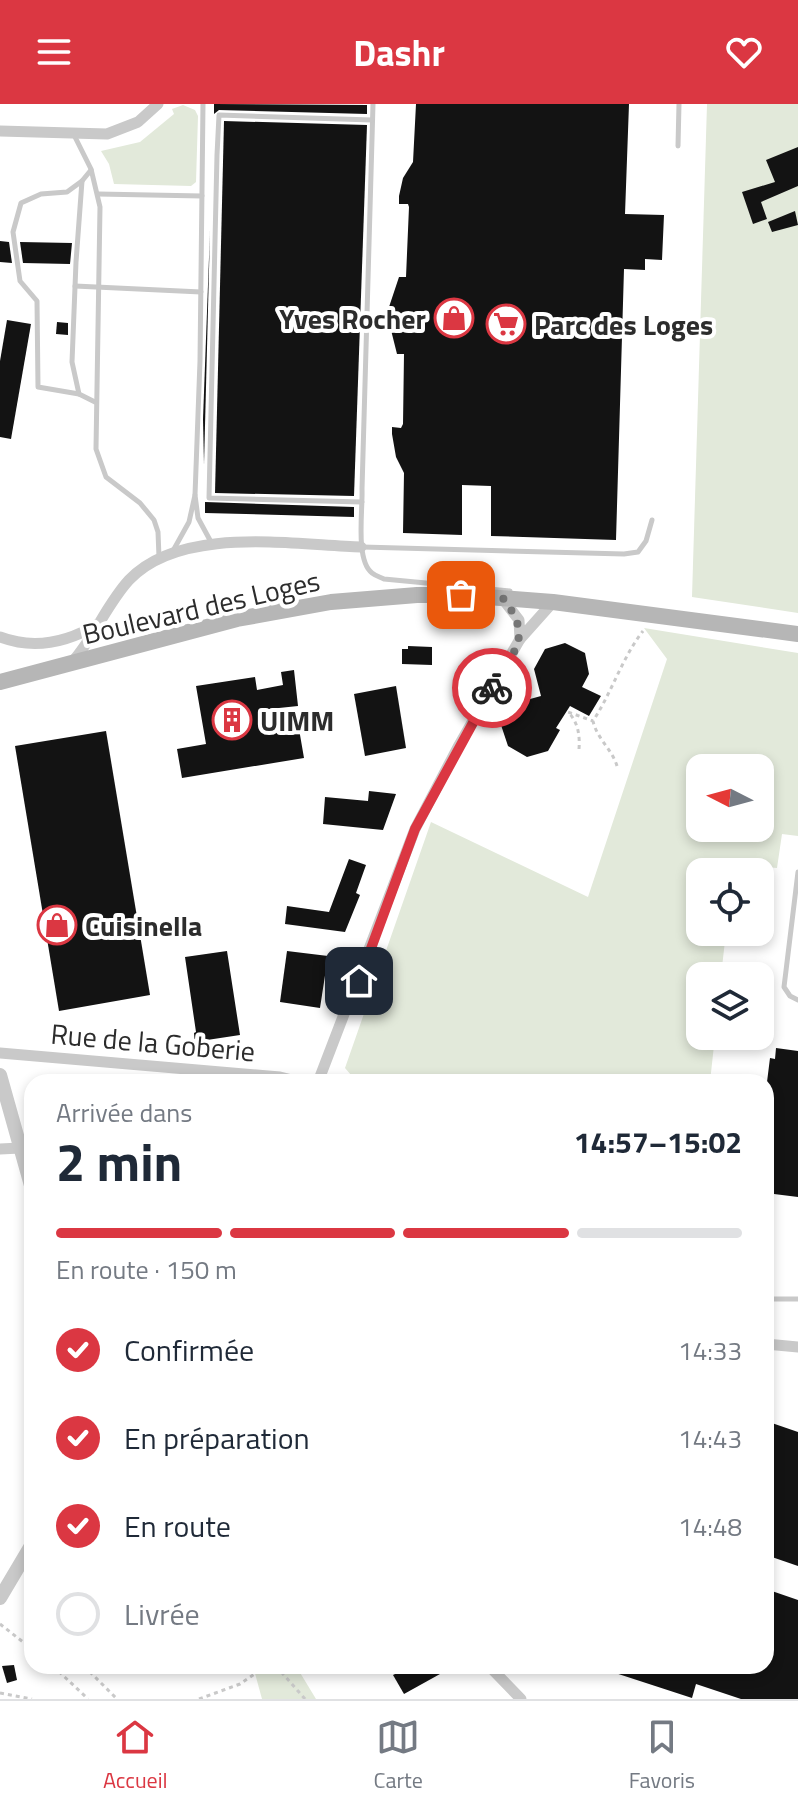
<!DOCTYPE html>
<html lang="fr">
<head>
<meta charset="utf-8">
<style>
  :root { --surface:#fff; --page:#f6f6f7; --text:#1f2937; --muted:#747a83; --line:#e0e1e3; --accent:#db3742 }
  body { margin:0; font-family:"Titillium Web",sans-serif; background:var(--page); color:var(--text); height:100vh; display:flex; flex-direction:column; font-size:30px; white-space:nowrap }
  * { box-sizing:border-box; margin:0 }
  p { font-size:26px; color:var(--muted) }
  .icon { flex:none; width:44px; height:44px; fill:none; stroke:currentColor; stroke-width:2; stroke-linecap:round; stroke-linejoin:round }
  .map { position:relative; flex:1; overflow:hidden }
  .details { position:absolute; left:24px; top:970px; width:750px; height:600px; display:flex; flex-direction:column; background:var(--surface); border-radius:24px; box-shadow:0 4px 12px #0003 }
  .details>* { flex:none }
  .needle { width:52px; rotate:276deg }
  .tools { position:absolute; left:686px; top:650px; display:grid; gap:16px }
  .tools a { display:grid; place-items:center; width:88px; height:88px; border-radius:16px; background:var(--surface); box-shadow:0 4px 12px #0003; font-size:40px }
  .pin { position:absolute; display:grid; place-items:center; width:68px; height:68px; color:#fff; margin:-34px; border-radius:16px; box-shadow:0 4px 12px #0006 }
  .courier { position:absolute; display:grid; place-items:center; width:80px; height:80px; margin:-40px; border:6px solid #db3742; border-radius:50%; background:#fff; color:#222; box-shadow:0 2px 10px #0007 }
  .overview em { font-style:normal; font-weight:700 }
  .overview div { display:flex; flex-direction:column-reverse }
  .overview { display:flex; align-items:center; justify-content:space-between; height:136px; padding:0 32px }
  h1 { font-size:52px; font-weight:700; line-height:60px }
  .bar { display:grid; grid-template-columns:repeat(4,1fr); gap:12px 8px; align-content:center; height:96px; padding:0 32px }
  .bar i { height:10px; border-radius:6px; background:var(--line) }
  .bar .current { background:var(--accent) }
  .bar p { grid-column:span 4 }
  ol { padding:0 32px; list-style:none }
  li { display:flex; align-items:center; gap:24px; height:88px }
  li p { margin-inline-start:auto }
  li .icon { padding:8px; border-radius:50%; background:var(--accent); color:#fff; stroke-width:4 }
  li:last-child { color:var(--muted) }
  li i { width:44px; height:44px; border:4px solid var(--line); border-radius:50% }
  header { display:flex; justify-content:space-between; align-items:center; height:104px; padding:0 32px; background:var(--accent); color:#fff; font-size:36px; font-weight:700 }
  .tab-bar { display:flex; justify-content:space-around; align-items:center; height:112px; border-top:2px solid var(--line); background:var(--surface); font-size:22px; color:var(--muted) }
  .tab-bar a { display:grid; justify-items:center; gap:4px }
  .tab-bar .current { color:var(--accent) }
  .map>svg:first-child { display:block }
  .green { fill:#e2e9da; fill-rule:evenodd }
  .building { fill:#131313 }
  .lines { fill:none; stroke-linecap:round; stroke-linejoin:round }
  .path { stroke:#c9c9c9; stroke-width:3; stroke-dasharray:4 4; stroke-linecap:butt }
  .service { stroke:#c9c9c9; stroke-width:5 }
  .minor { stroke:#c9c9c9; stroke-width:11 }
  .tertiary { stroke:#c9c9c9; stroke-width:14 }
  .secondary { stroke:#b6b6b6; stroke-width:16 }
  .done { stroke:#767676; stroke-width:8; stroke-dasharray:0 14.4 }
  .route { stroke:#db3742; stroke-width:10 }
  .labels { text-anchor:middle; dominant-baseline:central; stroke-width:8; stroke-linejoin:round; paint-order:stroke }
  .poi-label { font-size:28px; font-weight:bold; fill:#2c2c2c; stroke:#fff; text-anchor:start }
  .street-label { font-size:28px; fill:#2c2c2c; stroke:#fff }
</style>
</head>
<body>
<header><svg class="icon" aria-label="menu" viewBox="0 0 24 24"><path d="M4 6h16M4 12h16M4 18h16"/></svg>Dashr<svg class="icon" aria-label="heart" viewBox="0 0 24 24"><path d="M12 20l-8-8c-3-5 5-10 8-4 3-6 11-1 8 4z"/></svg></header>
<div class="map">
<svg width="798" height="1595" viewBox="0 0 798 1595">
  <rect width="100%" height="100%" fill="#fff"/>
  <g class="green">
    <polygon points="707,0 798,0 798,509 692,493"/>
    <polygon points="183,1 195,6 198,12 196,78 191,82 114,80 109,60 101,47 140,38 174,10 172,5"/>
    <path d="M644 524 798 549V732L782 730 777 764 742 761 735 768H700V828H726L721 872H700V932H715L710 978H357L345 964 431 718 588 793 667 555ZM700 664H760V724H700Z"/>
    <polygon points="253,1562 296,1562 316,1595 262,1595"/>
  </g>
  <g class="building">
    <polygon points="214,0 367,1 367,10 219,6 214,10"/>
    <polygon points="416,0 629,0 625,110 664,111 662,156 645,155 645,166 624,165 616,436 491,432 491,382 462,381 462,431 403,429 404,369 396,353 392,330 392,323 401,324 403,320 404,250 397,250 389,218 385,218 385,203 389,203 399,173 406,173 409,103 408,100 399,100 399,92 403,74 413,58"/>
    <polygon points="224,17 367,21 354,392 215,389"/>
    <polygon points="798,43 798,82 761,98 767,115 753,120 742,88 775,78 766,56"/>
    <polygon points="795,107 798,121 772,128 768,118"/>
    <polygon points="210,127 204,361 203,315"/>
    <polygon points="0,137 9,138 12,159 0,158"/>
    <polygon points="20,138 72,139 70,160 23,159"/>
    <polygon points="7,216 31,220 11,335 0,333 0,257"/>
    <polygon points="57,218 68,219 68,231 56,230"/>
    <polygon points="205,398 354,403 354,413 205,409"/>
    <polygon points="565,539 585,549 589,570 582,583 601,592 589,612 570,602 556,624 560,626 548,647 527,653 508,642 501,621 512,600 541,592 534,565 545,545"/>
    <polygon points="408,542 432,543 432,561 402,560 402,545 408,545"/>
    <polygon points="294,566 298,602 260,606 265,630 299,625 304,654 182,674 177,645 206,640 196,582 255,573 257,586 283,581 281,568"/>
    <polygon points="396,582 406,644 365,652 354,590"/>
    <polygon points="106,627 150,891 59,907 15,642"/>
    <polygon points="369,687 396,690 383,726 323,720 325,693 368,697"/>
    <polygon points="349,755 366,761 356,789 360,791 345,828 285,820 287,802 329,808"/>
    <polygon points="227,847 240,931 207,936 208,939 195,941 194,929 196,928 185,853"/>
    <polygon points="287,847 328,852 320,904 280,898"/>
    <polygon points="776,944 798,947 798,1093 766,1089 766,986 770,954 775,955"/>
    <polygon points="766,1317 798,1328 798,1462 766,1451"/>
    <polygon points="766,1485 798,1496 798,1595 741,1595 696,1580 692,1594 600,1564 600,1562 766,1562"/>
    <polygon points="14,1561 17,1576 7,1579 2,1562"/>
    <polygon points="411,1562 436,1562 440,1570 404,1590 393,1571"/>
  </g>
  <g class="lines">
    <g class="path">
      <path d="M579 645C580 631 578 618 568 608L593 617"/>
      <path d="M617 662C612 645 597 635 593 617 612 588 622 554 643 527"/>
      <polyline points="0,1520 32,1545"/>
      <polyline points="53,1562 88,1595"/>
      <polyline points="84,1562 117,1595"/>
      <polyline points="276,1562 305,1595"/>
      <polyline points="0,1589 32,1595"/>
      <polyline points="199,1595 240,1580 266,1562"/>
    </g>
    <g class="service">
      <path d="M373 0 362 385C363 405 355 456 372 469 376 472 380 473 384 475L510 487"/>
      <polyline points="74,31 91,65 100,103 96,345 106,373 140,399 154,416 158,428 159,453"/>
      <polyline points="678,42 679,0"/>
      <polyline points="91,66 82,77 76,158 72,258 79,290 95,298"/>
      <polyline points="98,90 202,92"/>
      <polyline points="75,182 201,188"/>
      <polyline points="79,290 38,283 37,197 20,177 13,128 21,99 41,90 67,88 82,77"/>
      <polyline points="195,391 200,257 203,0"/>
      <polyline points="362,398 209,394 217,51 219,11 372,16"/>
      <polyline points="362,443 624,450 638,448 646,437 652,416"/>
      <polyline points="174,445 189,418 195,391 198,414 211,438"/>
      <polyline points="798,768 784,883 790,892 798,896"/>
      <polyline points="766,1195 798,1195"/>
    </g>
    <g class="minor">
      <polyline points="0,27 107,30 138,18 158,0"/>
      <polyline points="502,494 519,516 520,535 553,498"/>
      <path d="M0 533C34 546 68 538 98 520"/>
      <path d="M73 557C95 532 107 500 129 476 181 421 293 441 361 443"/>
      <polyline points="0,949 280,973 300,978"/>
      <polyline points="318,978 415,725 458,643 520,535"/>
      <polyline points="0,1045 20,1044"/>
      <polyline points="766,1240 798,1243"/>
      <polyline points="489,1562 521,1595"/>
    </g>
    <g class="tertiary">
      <polyline points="0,971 32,1085"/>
      <polyline points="0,1494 32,1440"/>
    </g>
    <polyline class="secondary" points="0,578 237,515 331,498 417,491 461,491 553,498 798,530"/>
  </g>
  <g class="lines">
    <path class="done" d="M461 491 502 493C534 534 515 544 492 584"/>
    <polyline class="route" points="359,877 415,725 492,584"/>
  </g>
  <defs>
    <symbol id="shop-ring" viewBox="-11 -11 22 22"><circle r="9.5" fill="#fff" stroke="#db3742" stroke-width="1.5"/><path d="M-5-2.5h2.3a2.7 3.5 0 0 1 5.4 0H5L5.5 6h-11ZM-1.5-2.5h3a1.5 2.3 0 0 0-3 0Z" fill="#db3742"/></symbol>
    <symbol id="supermarket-ring" viewBox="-11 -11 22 22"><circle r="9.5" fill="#fff" stroke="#db3742" stroke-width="1.5"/><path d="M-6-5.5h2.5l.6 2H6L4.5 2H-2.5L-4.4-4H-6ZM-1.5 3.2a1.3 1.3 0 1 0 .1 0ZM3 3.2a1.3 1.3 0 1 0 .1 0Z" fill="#db3742"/></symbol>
    <symbol id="building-ring" viewBox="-11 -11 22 22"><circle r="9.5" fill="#fff" stroke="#db3742" stroke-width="1.5"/><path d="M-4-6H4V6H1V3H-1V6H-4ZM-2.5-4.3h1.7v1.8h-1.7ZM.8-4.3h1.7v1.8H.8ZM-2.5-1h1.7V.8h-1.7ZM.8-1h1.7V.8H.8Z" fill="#db3742"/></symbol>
  </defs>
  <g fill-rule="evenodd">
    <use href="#shop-ring" x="432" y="192" width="44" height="44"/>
    <use href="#supermarket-ring" x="484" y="198" width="44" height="44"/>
    <use href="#building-ring" x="210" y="594" width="44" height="44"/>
    <use href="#shop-ring" x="35" y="799" width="44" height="44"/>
  </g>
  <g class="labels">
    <g class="poi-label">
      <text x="426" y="214" text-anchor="end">Yves Rocher</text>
      <text x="534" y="220">Parc des Loges</text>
      <text x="260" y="616">UIMM</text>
      <text x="85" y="821">Cuisinella</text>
    </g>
    <g class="street-label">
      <text transform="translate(201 503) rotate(-13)">Boulevard des Loges</text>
      <text transform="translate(153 938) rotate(5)">Rue de la Goberie</text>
    </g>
  </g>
</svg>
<div class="tools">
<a><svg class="needle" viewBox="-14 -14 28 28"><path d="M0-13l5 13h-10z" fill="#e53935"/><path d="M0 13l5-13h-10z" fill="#747a83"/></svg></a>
<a><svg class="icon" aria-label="locate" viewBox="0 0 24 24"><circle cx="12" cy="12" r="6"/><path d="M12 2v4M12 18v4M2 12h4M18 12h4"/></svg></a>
<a><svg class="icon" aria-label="layers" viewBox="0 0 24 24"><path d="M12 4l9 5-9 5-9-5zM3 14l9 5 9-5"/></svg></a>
</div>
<div class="pin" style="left:461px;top:491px;background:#ea580c"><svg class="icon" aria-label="bag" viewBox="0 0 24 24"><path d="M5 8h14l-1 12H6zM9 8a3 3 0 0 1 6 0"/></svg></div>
<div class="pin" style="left:359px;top:877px;background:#1f2937"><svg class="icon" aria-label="home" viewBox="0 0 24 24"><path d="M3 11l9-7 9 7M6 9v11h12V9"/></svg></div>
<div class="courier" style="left:492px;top:584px"><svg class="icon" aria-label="bike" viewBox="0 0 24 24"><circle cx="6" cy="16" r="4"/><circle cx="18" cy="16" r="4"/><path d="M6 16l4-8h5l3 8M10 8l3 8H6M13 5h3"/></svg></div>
<section class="details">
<div class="overview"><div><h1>2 min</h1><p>Arrivée dans</p></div><em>14:57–15:02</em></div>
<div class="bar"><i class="current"></i><i class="current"></i><i class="current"></i><i></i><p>En route · 150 m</p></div>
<ol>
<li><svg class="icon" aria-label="check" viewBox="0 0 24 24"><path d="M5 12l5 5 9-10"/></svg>Confirmée<p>14:33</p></li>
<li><svg class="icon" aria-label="check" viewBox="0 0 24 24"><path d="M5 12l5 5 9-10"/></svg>En préparation<p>14:43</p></li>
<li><svg class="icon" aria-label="check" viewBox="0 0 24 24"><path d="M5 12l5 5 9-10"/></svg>En route<p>14:48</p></li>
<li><i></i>Livrée</li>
</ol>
</section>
</div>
<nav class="tab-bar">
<a class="current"><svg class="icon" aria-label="home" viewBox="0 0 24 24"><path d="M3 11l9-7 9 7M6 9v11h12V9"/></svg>Accueil</a>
<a><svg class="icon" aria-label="map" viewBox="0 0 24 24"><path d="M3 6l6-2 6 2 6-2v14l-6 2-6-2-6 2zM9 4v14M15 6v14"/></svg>Carte</a>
<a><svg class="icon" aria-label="saved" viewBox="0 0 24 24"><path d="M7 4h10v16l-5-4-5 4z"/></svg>Favoris</a>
</nav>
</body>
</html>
